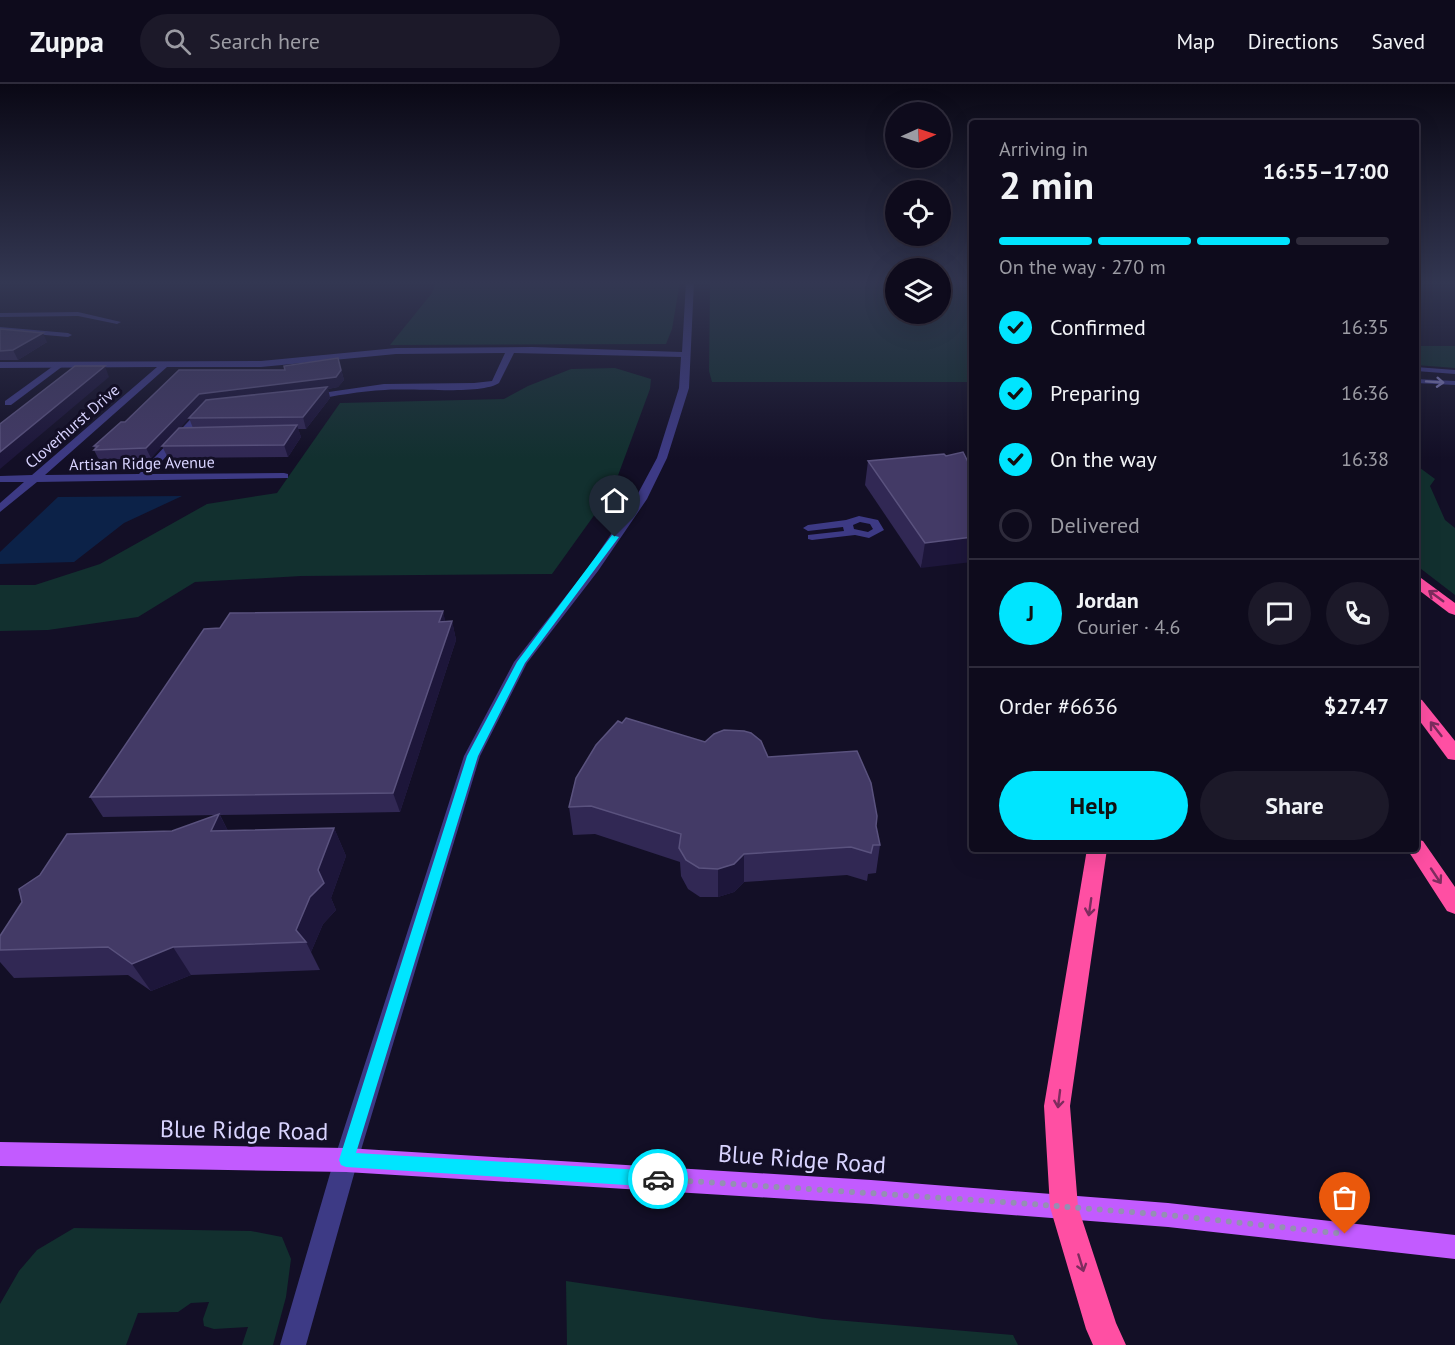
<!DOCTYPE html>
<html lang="en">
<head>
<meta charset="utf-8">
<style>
  :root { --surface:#0e0b1c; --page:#1c1929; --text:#f1f3f6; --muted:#9b9ba3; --line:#2e2b3b; --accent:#00e5ff }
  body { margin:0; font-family:"PT Sans",sans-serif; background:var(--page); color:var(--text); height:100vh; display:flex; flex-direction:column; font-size:22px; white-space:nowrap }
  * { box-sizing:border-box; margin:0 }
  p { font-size:20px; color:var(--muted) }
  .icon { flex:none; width:33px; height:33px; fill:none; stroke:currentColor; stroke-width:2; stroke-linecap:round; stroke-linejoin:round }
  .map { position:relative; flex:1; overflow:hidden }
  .drawer { position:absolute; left:969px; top:36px; width:450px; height:732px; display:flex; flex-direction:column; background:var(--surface); border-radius:6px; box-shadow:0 6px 24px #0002,0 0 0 2px var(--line) }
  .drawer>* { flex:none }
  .needle { width:39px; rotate:87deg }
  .fabs { position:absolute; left:885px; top:18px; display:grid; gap:12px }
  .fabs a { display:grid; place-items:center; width:66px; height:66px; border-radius:50%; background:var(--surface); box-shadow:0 6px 24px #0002,0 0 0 2px var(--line); font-size:30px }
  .pin { position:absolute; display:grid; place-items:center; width:51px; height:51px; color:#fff; margin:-62px -26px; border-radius:50% 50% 50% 0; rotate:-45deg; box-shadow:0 0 6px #0007 }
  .pin .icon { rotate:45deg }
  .courier { position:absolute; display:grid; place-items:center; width:60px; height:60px; margin:-30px; border:4px solid #00e5ff; border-radius:50%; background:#fff; color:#222; box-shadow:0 2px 8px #0007 }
  .headline em { font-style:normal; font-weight:700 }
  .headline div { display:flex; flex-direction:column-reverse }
  .headline { display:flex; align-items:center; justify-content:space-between; height:102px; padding:0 30px }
  h1 { font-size:39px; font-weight:700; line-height:45px }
  .bar { display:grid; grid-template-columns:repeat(4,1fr); gap:9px 6px; align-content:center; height:72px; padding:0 30px }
  .bar i { height:8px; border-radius:4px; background:var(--line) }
  .bar .current { background:var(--accent) }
  .bar p { grid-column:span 4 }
  .line { display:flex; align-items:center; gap:15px; padding:0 30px; border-top:2px solid var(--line) }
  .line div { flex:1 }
  .round { display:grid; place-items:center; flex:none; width:63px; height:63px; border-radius:32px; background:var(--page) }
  ol { padding:0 30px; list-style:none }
  li { display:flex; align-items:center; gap:18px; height:66px }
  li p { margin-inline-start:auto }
  li .icon { padding:6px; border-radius:50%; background:var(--accent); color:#111; stroke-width:4 }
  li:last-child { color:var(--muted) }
  li i { width:33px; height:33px; border:3px solid var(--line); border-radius:50% }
  .cta { display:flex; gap:12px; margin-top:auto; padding:12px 30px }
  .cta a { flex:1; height:69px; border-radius:36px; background:var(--accent); color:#111; font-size:24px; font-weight:700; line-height:69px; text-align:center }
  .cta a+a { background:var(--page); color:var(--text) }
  header { display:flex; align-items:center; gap:36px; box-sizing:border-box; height:84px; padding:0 30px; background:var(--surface); border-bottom:2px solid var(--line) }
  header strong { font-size:28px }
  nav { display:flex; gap:33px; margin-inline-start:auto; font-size:21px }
  .search { width:420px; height:54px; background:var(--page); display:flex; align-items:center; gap:15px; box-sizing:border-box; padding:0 21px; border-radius:33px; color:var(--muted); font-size:22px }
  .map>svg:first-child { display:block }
  .green { fill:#12302f }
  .water { fill:#0c2248 }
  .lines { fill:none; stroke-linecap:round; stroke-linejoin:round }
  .lane { fill:#3d3a85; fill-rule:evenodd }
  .street { fill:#3d3a85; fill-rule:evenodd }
  .primary { fill:#c25bff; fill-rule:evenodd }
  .highway { fill:#ff4fa3; fill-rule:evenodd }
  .wall { fill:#312854; fill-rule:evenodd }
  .shaded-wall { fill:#1d163a }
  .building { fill:#433a66; stroke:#5a527e; stroke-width:1.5 }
  .oneway { stroke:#837fbc }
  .oneway2 { stroke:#7d2c5e }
  .route { fill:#00e5ff }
  .done { stroke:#948fb3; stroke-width:6; stroke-dasharray:0 10.8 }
  .labels { text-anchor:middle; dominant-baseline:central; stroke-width:6; stroke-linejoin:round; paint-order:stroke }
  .far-street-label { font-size:16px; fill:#d9d4ff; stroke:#130f26 }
  .near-street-label { font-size:24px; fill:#d9d4ff; stroke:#130f26 }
</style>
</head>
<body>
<header>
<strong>Zuppa</strong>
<div class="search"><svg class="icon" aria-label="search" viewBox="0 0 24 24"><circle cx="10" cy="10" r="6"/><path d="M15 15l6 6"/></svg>Search here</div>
<nav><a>Map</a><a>Directions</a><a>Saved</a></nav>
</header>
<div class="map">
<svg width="1455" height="1261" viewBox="0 0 1455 1261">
  <rect width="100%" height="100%" fill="#130f26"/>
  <g class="green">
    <polygon points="436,198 680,198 672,245 666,260 390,261 432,209"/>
    <polygon points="710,198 895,198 896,230 940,230 941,198 972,198 972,298 712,298 709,287"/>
    <polygon points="1416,262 1455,262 1455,284 1416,281"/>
    <polygon points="615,284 651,295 650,305 613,405 552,490 301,492 195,498 138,533 48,546 0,547 0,501 35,501 100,480 207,420 277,409 340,319 504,315 528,302 571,285"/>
    <polygon points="1416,381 1435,395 1430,402 1445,436 1455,444 1455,511 1416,481"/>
    <polygon points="74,1144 251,1147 282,1153 291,1175 286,1213 273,1261 242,1261 248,1243 214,1245 204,1242 203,1235 209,1218 191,1219 178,1228 138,1229 126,1261 0,1261 0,1220 19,1187 37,1166"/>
    <polygon points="566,1197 823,1235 1013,1251 1018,1261 567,1261"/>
  </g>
  <polygon class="water" points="182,412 124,439 74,478 0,480 0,468 58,413"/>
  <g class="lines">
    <g class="lane">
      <polygon points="78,228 121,238 117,240 78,232 0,233 0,229"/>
      <polygon points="56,280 63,282 11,321 5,321 5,317"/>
      <polygon points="1416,283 1455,286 1455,290 1416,287"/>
      <polygon points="1416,295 1455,297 1455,301 1416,299"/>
      <path d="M859 432 878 436 884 446 869 454 855 451 812 456 808 455V451L844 447 843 443 808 447 803 444 808 441 846 436ZM860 438 870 440 873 445 868 448 854 445 853 441Z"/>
    </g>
    <g class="street">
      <path d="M686 198H694L689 304 667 374 647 415 598 487 527 579 480 672 358 1076 306 1261H280L334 1076 464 672 514 578 588 484 635 415 657 374 679 304 681 273 514 269 499 299C482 311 409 304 385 306 360 307 335 312 311 316L306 313 308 311 384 300 474 299 492 297 505 269 396 270 261 283H167L45 391 139 390 201 324 204 323 209 326 207 328 150 390 284 389 288 390V394L37 398 0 428V419L24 398H0V392L32 391 157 283 0 284V278L261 277 396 264 532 263 682 268Z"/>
      <polygon points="0,243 68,249 72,251 68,253 0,247"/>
    </g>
    <polygon class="primary" points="0,1058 346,1064 871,1096 1168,1119 1455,1151 1455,1175 1168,1143 871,1120 346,1088 0,1082"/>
    <g class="highway">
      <polygon points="1416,492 1421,494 1455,519 1455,531 1449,529 1416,504"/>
      <polygon points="1416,614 1422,616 1455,657 1455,676 1448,675 1416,632"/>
      <polygon points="1416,755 1423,757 1455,803 1455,830 1447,827 1407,765 1416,765"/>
      <polygon points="1087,765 1107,765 1070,1022 1078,1123 1116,1239 1126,1261 1093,1261 1086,1245 1050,1123 1044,1022"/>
    </g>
  </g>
  <g class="wall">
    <polygon points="0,245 47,258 18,276 0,276"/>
    <path d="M338 274 344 296 338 303 328 305 330 314 306 345H298L301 353 288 373 168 374 162 362 151 374 99 376 94 366 95 365 94 362 125 338 285 286ZM189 334 193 344H180Z"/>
    <polygon points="946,372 921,484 865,401 868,377"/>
    <polygon points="443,527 445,538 452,537 456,556 400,728 220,731 228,747 334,744 346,772 331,814 336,826 323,840 311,868 320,886 191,891 151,907 128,891 14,894 0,878 0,852 172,747 217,731 103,733 90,713 220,544"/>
    <polygon points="622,639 705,658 768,673 876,742 880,761 876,789 868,790 867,797 847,791 744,798 734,808 718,813 700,813 688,805 681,792 680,778 595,750 573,751 569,723"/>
  </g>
  <g class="shaded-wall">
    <polygon points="43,249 47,258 18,276 13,266"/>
    <polygon points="105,282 109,293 0,385 0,368"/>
    <polygon points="341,286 344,296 338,303 328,305 330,314 306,345 303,333 203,320 151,374 146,364 199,310"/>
    <polygon points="297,341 301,353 288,373 284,361"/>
    <polygon points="972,453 972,478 921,484 925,459"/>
    <polygon points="443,527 447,545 439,538"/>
    <polygon points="452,537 456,556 400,728 393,709"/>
    <polygon points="219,730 234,758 211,747"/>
    <polygon points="334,744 346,772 331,814 336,826 323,840 311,868 306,858 296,846"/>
    <polygon points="744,770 744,798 734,808 718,813 718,785"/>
    <polygon points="173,863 191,891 151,907 132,880"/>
  </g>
  <g class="building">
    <polygon points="0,245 43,249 13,266 0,267"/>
    <polygon points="338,274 341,286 336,293 199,310 146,364 94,366 98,362 94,362 121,338 125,338 179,286 285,286 284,282"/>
    <polygon points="75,282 105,282 0,368 0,340"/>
    <polygon points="327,303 303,333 189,334 206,316"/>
    <polygon points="297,341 284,361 162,362 179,344"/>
    <polygon points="963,368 971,384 971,410 972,410 972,453 925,459 868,377 944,370 946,372"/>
    <polygon points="443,527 439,538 452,537 393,709 90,713 204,545 220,544 230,529"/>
    <polygon points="626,634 705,658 714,650 724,646 744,647 751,649 761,657 768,673 857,667 871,699 877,732 876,742 880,761 873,761 871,769 851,763 744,770 734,780 718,785 699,784 686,776 679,764 681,750 591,722 569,723 576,694 596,661 618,637 622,639"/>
    <polygon points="219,730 211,747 334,744 318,786 324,799 310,813 296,846 306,858 173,863 132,880 108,863 0,866 0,852 22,818 19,805 40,791 67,750 172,747"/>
  </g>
  <defs><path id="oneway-shaft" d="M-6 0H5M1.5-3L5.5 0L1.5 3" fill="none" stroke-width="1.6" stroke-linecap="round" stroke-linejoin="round" transform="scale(1.5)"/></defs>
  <use class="oneway" href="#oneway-shaft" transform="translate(1435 298) rotate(4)"/>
  <g class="oneway2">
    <use href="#oneway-shaft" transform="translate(1436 512) rotate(-144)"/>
    <use href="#oneway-shaft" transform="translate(1436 645) rotate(-128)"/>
    <use href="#oneway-shaft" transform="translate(1436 792) rotate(56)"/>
    <use href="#oneway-shaft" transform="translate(1090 823) rotate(98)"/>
    <use href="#oneway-shaft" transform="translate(1059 1015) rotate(97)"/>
    <use href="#oneway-shaft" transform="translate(1081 1179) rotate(73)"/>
  </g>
  <linearGradient id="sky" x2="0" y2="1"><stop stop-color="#0a0815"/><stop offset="0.53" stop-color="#333752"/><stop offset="1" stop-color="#333752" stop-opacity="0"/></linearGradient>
  <rect width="1455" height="375" fill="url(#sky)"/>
  <polygon class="route" points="612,451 619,453 525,579 478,672 356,1069 658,1087 663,1090 665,1095 663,1100 658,1103 346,1083 341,1081 339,1076 467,672 517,578"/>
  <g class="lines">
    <polyline class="done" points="658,1095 1018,1119 1168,1131 1345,1150"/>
  </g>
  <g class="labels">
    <g class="far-street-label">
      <text transform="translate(72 342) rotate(-41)">Cloverhurst Drive</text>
      <text transform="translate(142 379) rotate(-1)">Artisan Ridge Avenue</text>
    </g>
    <g class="near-street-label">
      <text transform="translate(244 1046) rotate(1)">Blue Ridge Road</text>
      <text transform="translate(802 1075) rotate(4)">Blue Ridge Road</text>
    </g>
  </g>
</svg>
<div class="fabs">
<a><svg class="needle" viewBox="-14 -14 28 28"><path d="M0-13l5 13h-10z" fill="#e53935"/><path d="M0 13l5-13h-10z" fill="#9b9ba3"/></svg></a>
<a><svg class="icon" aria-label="locate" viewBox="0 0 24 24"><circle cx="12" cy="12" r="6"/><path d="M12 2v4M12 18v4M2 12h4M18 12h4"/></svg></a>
<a><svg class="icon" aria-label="layers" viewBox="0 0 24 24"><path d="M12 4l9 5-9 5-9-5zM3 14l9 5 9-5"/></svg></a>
</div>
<div class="pin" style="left:1345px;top:1150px;background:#ea580c"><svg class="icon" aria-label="bag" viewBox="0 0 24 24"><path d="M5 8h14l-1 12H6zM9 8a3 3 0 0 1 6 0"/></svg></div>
<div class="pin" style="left:615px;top:453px;background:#1f2937"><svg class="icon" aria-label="home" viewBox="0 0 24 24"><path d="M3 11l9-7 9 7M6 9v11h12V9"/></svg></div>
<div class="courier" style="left:658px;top:1095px"><svg class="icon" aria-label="car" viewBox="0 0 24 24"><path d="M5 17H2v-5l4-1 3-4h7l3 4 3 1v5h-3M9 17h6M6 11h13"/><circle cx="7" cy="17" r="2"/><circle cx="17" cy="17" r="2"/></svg></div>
<section class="drawer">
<div class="headline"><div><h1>2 min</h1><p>Arriving in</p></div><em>16:55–17:00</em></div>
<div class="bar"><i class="current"></i><i class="current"></i><i class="current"></i><i></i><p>On the way · 270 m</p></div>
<ol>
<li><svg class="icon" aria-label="check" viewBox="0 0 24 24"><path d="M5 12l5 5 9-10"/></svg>Confirmed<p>16:35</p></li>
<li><svg class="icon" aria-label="check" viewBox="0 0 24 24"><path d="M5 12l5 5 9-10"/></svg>Preparing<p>16:36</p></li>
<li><svg class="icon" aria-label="check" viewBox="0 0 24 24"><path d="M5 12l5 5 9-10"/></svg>On the way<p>16:38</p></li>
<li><i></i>Delivered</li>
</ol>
<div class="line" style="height:108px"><b class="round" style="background:var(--accent);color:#111">J</b><div><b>Jordan</b><p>Courier · 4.6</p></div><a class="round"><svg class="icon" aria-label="chat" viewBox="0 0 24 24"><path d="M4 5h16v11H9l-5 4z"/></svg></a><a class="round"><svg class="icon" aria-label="phone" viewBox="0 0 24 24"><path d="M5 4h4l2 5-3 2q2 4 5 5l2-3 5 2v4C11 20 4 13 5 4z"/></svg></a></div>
<div class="line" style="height:78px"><div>Order #6636</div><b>$27.47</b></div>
<div class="cta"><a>Help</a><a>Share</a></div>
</section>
</div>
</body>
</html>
